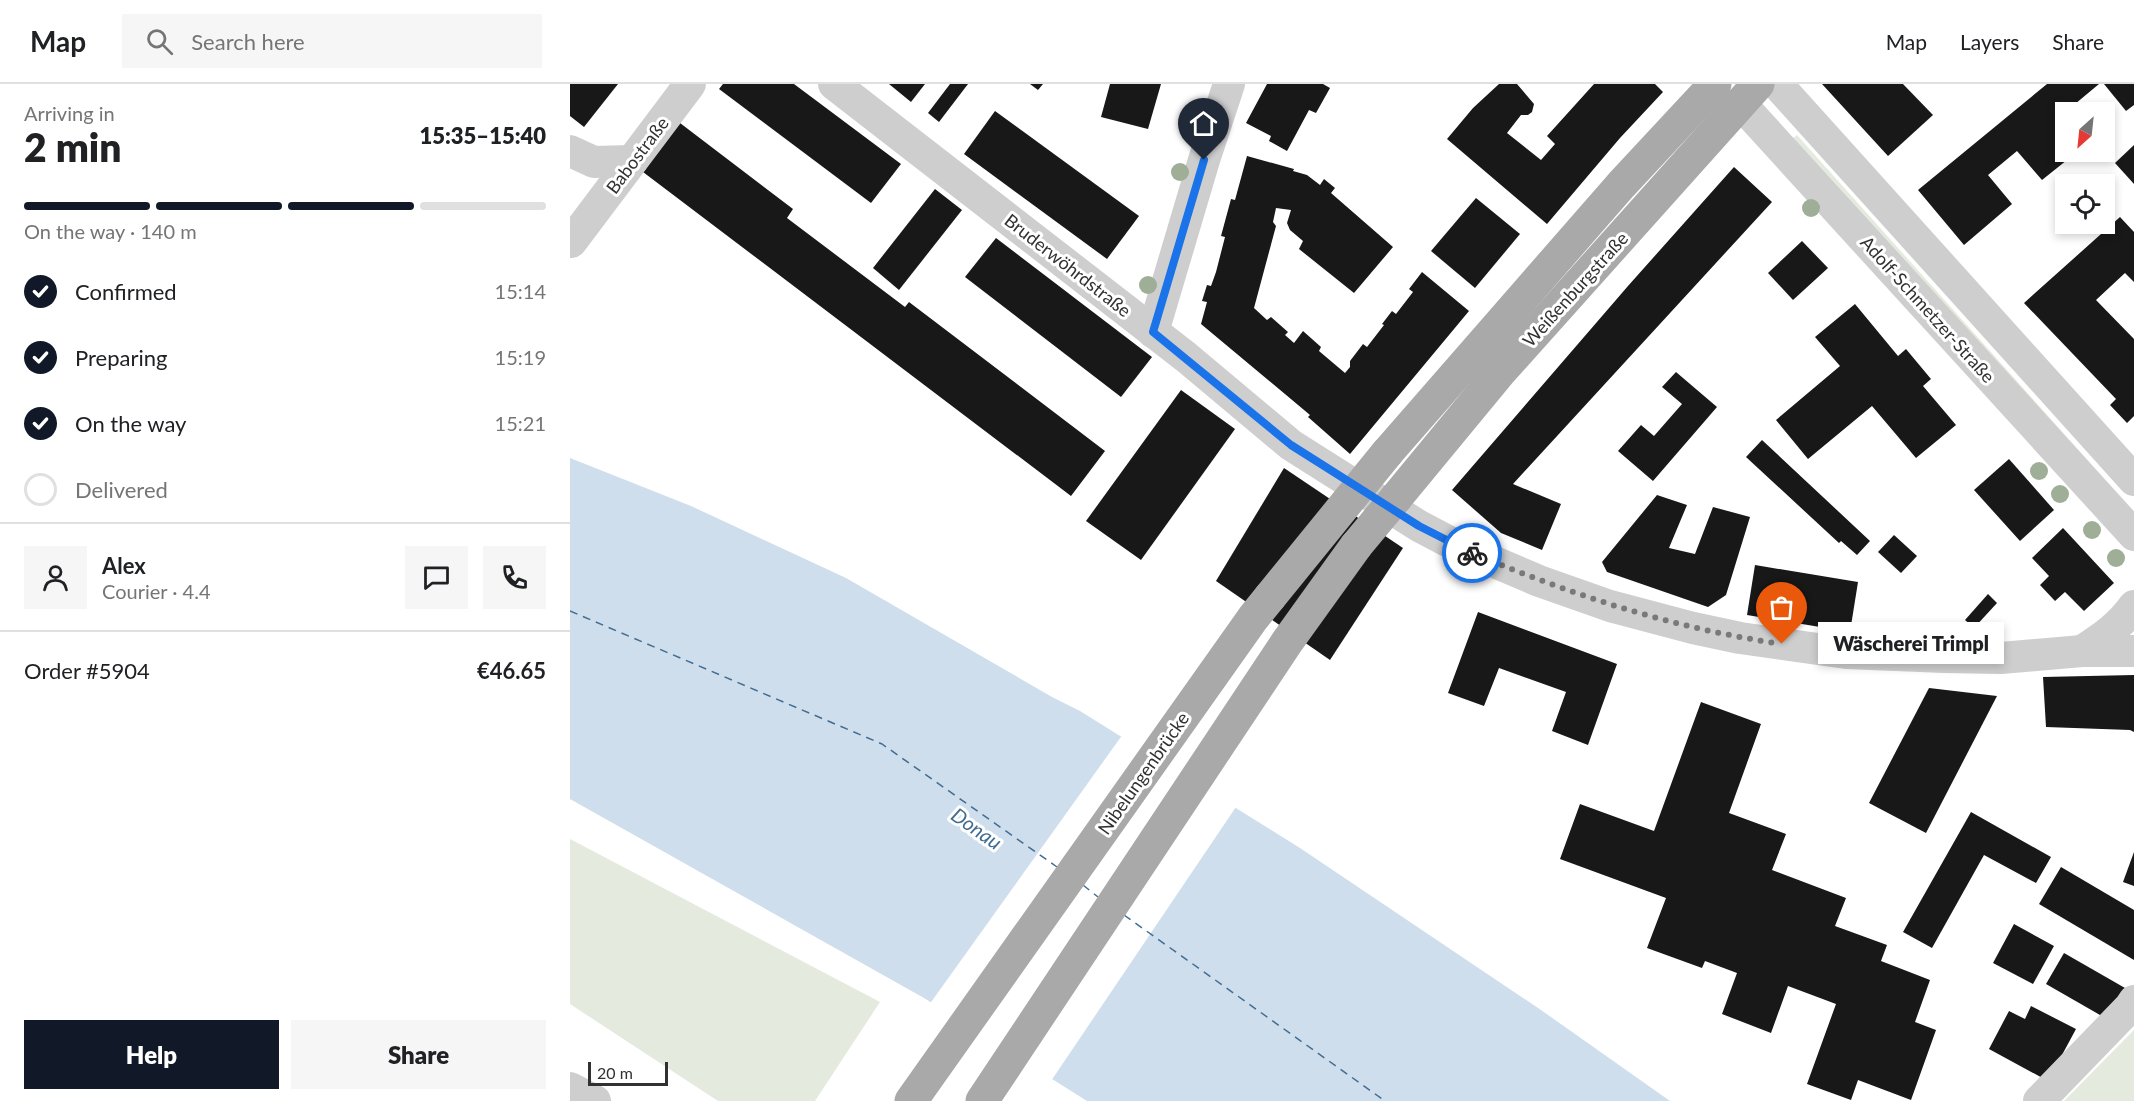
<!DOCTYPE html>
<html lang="en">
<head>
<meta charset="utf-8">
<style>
  :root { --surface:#fff; --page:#f6f6f6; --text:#202124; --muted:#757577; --line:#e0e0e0; --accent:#111827 }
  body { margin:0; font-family:Lato,sans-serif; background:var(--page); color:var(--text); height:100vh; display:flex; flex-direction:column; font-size:22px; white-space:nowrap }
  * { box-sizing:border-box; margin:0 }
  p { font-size:20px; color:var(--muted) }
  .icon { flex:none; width:33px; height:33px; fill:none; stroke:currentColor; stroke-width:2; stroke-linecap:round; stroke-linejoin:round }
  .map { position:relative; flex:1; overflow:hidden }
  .details { display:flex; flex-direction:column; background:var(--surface); width:570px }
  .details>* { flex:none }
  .needle { width:39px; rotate:207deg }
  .controls { position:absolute; left:1485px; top:18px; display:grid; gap:12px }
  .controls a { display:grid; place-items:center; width:60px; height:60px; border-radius:0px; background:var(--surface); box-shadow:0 3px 9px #0003; font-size:30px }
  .scale { position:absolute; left:18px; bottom:15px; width:80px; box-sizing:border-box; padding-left:6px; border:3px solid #313131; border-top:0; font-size:16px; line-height:21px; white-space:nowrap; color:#313131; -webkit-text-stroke:4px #fff; paint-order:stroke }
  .pin { position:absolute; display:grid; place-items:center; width:51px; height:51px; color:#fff; margin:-62px -26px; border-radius:50% 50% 50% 0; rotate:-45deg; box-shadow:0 0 6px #0007 }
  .pin .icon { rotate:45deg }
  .courier { position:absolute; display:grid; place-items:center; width:60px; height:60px; margin:-30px; border:4px solid #1a73e8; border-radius:50%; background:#fff; color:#222; box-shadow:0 2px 8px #0007 }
  .bubble { position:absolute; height:42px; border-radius:0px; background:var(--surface); box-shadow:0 3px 9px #0003; font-size:20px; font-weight:800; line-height:42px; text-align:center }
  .summary em { font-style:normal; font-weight:800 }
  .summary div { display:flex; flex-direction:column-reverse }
  .summary { display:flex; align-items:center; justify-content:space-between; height:102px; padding:0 24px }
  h1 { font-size:39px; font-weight:800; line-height:45px }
  .bar { display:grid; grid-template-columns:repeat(4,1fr); gap:9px 6px; align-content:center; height:72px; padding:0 24px }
  .bar i { height:8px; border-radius:4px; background:var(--line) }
  .bar .current { background:var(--accent) }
  .bar p { grid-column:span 4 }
  .line { display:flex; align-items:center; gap:15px; padding:0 24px; border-top:2px solid var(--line) }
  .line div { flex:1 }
  .round { display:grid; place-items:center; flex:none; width:63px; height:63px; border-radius:0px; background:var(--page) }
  ol { padding:0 24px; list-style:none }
  li { display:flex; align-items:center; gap:18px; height:66px }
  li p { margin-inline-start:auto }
  li .icon { padding:6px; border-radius:50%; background:var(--accent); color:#fff; stroke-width:4 }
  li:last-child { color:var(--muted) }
  li i { width:33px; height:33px; border:3px solid var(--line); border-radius:50% }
  .primary-button { display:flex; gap:12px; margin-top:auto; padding:12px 24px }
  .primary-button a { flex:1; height:69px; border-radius:0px; background:var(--accent); color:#fff; font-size:24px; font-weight:800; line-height:69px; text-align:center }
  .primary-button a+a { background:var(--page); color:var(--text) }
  header { display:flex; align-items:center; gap:36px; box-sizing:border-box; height:84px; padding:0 30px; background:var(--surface); border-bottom:2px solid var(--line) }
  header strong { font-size:28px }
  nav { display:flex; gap:33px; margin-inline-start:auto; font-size:21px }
  .search { width:420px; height:54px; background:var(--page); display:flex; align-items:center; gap:15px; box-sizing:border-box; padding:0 21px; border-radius:0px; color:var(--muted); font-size:22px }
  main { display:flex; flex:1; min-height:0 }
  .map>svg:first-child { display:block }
  .green { fill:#e4eadd }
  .water { fill:#cedeec }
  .pier { fill:#fff }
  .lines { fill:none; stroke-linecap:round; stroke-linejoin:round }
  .ferry { stroke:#416d92; stroke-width:1.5; stroke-dasharray:8 6; stroke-linecap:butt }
  .building { fill:#181818 }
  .minor { stroke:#cecece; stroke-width:32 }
  .major { stroke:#a9a9a9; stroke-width:33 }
  .major-bridge { stroke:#a9a9a9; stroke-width:33 }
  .tree { fill:#9fae96 }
  .done { stroke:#797979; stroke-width:6; stroke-dasharray:0 10.8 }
  .route { stroke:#1a73e8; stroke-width:8 }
  .labels { text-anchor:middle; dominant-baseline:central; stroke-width:6; stroke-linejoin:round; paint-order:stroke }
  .street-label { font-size:18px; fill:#313131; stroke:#fff }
  .water-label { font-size:20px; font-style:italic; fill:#416d92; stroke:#fff }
</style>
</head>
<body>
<header>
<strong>Map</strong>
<div class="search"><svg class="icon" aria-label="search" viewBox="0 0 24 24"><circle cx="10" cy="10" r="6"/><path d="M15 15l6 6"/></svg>Search here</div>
<nav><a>Map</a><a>Layers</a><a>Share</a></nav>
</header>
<main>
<section class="details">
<div class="summary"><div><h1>2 min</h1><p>Arriving in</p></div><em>15:35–15:40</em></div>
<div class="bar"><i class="current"></i><i class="current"></i><i class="current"></i><i></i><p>On the way · 140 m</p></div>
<ol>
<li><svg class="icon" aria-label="check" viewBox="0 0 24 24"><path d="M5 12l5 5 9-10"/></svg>Confirmed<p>15:14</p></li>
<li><svg class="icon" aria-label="check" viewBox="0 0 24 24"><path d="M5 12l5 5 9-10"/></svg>Preparing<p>15:19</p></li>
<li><svg class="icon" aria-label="check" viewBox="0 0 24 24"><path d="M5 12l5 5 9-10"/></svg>On the way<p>15:21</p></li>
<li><i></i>Delivered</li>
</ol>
<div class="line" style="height:108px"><a class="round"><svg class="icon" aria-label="person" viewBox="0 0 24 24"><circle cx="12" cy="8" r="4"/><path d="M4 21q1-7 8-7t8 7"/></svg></a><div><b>Alex</b><p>Courier · 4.4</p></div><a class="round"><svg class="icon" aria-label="chat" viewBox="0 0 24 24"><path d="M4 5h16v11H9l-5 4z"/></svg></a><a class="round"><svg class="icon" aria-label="phone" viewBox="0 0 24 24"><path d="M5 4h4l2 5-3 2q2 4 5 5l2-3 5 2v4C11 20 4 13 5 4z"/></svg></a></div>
<div class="line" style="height:78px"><div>Order #5904</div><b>€46.65</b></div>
<div class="primary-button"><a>Help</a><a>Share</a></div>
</section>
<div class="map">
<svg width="1564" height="1017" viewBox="0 0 1564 1017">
  <rect width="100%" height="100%" fill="#fff"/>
  <g class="green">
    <polygon points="1227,51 1564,428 1222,55"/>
    <polygon points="0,755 310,918 245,1017 148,1017 0,920"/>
    <polygon points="1564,946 1564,1017 1494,1017"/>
  </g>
  <polygon class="water" points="0,374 121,422 276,494 482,613 510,627 730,764 971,926 1100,1017 517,1017 354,914 0,715"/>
  <polygon class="pier" points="553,650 668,720 481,997 359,921"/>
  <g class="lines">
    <g class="ferry">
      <polyline points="0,527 312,660 487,783"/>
      <polyline points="513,801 528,813"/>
      <polyline points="554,831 815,1017"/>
    </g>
  </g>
  <g class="building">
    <polygon points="0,0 48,0 14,43 0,32"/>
    <polygon points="153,0 224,0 331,80 301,119 149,5"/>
    <polygon points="319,0 355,0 341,18"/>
    <polygon points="380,0 398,0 369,38 358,29"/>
    <polygon points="460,0 473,0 468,6"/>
    <polygon points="540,0 591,0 578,45 531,33"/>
    <polygon points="697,0 753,0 760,4 746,29 739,26 717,67 699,57 701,52 676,39"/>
    <polygon points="929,0 947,0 964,20 962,28 958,31 951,31 937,49 971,76 985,60 977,52 1024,0 1085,0 1093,8 1050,54 977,140 877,55 903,24"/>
    <polygon points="1252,0 1333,0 1363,31 1318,72"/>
    <polygon points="1477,0 1529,0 1499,25 1502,28 1496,28 1496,68 1507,68 1472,96 1447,67 1418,91 1442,120 1394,161 1348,106"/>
    <polygon points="1534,0 1564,0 1564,21 1556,27"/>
    <polygon points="425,27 569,132 537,175 394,70"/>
    <polygon points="110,39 223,125 217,134 335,223 339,218 535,367 501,412 73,88"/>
    <polygon points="1564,61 1564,100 1545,79"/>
    <polygon points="677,72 724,85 723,87 737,91 750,101 754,95 765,104 761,109 823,163 784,209 729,165 733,157 720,146 717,139 721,126 706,124 703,138 706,142 684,224 697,236 701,233 718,248 715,251 724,259 733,247 751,263 749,267 775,289 780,283 780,277 793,260 797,263 814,241 812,240 822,227 826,230 843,208 839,205 852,188 899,227 780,370 738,333 740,331 631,240 637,218 632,217 637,201 641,202 646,188 655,153 651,152 661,115 665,116"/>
    <polygon points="1164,83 1202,118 943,400 991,420 972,466 931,449 882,406 1058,202"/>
    <polygon points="365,105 392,126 329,206 303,184"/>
    <polygon points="906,114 950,150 905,204 861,167"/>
    <polygon points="1550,133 1564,148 1564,198 1555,189 1526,216 1564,255 1564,332 1557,339 1540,321 1546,315 1454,219"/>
    <polygon points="426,154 582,273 551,313 395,193"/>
    <polygon points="1232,157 1258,184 1223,216 1198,189"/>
    <polygon points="1285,220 1328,272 1336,265 1361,295 1353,302 1386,341 1346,374 1302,322 1238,375 1206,336 1270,282 1245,253"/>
    <polygon points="1106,288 1147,323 1083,397 1048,367 1071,341 1084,352 1112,320 1092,303"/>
    <polygon points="611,306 665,345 571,476 516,437"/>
    <polygon points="1192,356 1300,457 1287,471 1271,457 1269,459 1176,373"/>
    <polygon points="1439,375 1484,426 1450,457 1404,406"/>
    <polygon points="714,384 833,464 760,576 646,497"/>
    <polygon points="1087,411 1117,421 1099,464 1125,470 1143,423 1180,433 1156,511 1138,523 1037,488 1032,478"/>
    <polygon points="1493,444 1544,499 1514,527 1495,508 1485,517 1470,501 1479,492 1462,474"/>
    <polygon points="1324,451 1347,472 1331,489 1308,468"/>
    <polygon points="1185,481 1288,498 1280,548 1177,531"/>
    <polygon points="1418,510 1427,519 1404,544 1395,536"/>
    <polygon points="908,528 1047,580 1018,661 982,647 996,608 929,584 914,622 878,609"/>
    <polygon points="1564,591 1564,648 1560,646 1476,643 1473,593"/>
    <polygon points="1359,604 1427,612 1356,749 1299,719"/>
    <polygon points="1131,618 1191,640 1159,729 1216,750 1202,786 1276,814 1265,842 1317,861 1311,877 1360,896 1345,938 1366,946 1341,1016 1288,996 1281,1016 1237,1000 1266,920 1218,902 1201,949 1152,930 1167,889 1135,877 1132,884 1077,864 1096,814 990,775 1010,720 1084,747"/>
    <polygon points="1401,728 1481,773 1466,799 1414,771 1362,864 1333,848"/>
    <polygon points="1564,768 1564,802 1553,798"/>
    <polygon points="1491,783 1564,826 1564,876 1469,820"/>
    <polygon points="1444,840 1484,862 1463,900 1423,879"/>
    <polygon points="1494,869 1555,904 1537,935 1476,900"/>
    <polygon points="1461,922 1506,945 1478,997 1419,965 1439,927 1455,935"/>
  </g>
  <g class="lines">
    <g class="minor">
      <polyline points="264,0 616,273 721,361 849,442 889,463 969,497 1040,522 1123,544 1170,554 1276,569 1375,573 1431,574 1512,567 1564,567"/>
      <polyline points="1207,0 1564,396"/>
      <polyline points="1170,19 1564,451"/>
      <polyline points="0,67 24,78 62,77"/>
      <polyline points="1,158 120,0"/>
      <polyline points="583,248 634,76 659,0"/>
      <path d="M1512 567C1532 554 1550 542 1564 522"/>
      <polyline points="0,1004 25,1017"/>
      <polyline points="1469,1017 1560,923 1564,917"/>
    </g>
    <g class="major">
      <polyline points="817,369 1051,101 1145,0"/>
      <polyline points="826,414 930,288 1188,0"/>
      <polyline points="341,1017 683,534 700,513"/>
      <polyline points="412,1017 717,558 786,462"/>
    </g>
    <g class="major-bridge">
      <polyline points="786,462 826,414"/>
      <polyline points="700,513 817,369"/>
    </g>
  </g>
  <g class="tree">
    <circle cx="610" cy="88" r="9"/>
    <circle cx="1241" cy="124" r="9"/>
    <circle cx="578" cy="201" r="9"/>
    <circle cx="1469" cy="387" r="9"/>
    <circle cx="1490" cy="410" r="9"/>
    <circle cx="1522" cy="446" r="9"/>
    <circle cx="1546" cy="474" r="9"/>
  </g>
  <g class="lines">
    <path class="done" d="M902 469C1005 512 1102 544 1212 560"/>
    <polyline class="route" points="634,76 583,248 721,361 849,442 902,469"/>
  </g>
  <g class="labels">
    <g class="street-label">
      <text transform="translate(67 71) rotate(-53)">Babostraße</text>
      <text transform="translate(498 181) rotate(38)">Bruderwöhrdstraße</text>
      <text transform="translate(1005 205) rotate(-48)">Weißenburgstraße</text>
      <text transform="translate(1358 225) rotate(48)">Adolf-Schmetzer-Straße</text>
      <text transform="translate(573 689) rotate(-55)">Nibelungenbrücke</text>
    </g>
    <g class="water-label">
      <text transform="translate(407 744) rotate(35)">Donau</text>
    </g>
  </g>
</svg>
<div class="controls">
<a><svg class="needle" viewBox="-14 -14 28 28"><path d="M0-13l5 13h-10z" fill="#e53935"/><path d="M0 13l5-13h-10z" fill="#757577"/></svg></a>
<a><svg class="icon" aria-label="locate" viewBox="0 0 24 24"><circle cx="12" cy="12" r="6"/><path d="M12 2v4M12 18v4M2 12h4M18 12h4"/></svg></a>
</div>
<div class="scale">20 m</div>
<div class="pin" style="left:1212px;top:560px;background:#ea580c"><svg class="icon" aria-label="bag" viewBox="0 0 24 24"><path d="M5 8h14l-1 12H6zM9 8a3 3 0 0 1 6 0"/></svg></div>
<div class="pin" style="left:634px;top:76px;background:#1f2937"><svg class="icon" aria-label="home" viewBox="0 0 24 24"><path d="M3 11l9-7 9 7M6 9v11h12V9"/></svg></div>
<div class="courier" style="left:902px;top:469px"><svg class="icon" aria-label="bike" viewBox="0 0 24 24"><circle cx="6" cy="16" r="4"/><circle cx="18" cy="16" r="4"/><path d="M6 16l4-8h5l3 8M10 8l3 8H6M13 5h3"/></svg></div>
<div class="bubble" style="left:1248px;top:538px;width:186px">Wäscherei Trimpl</div>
</div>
</main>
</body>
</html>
